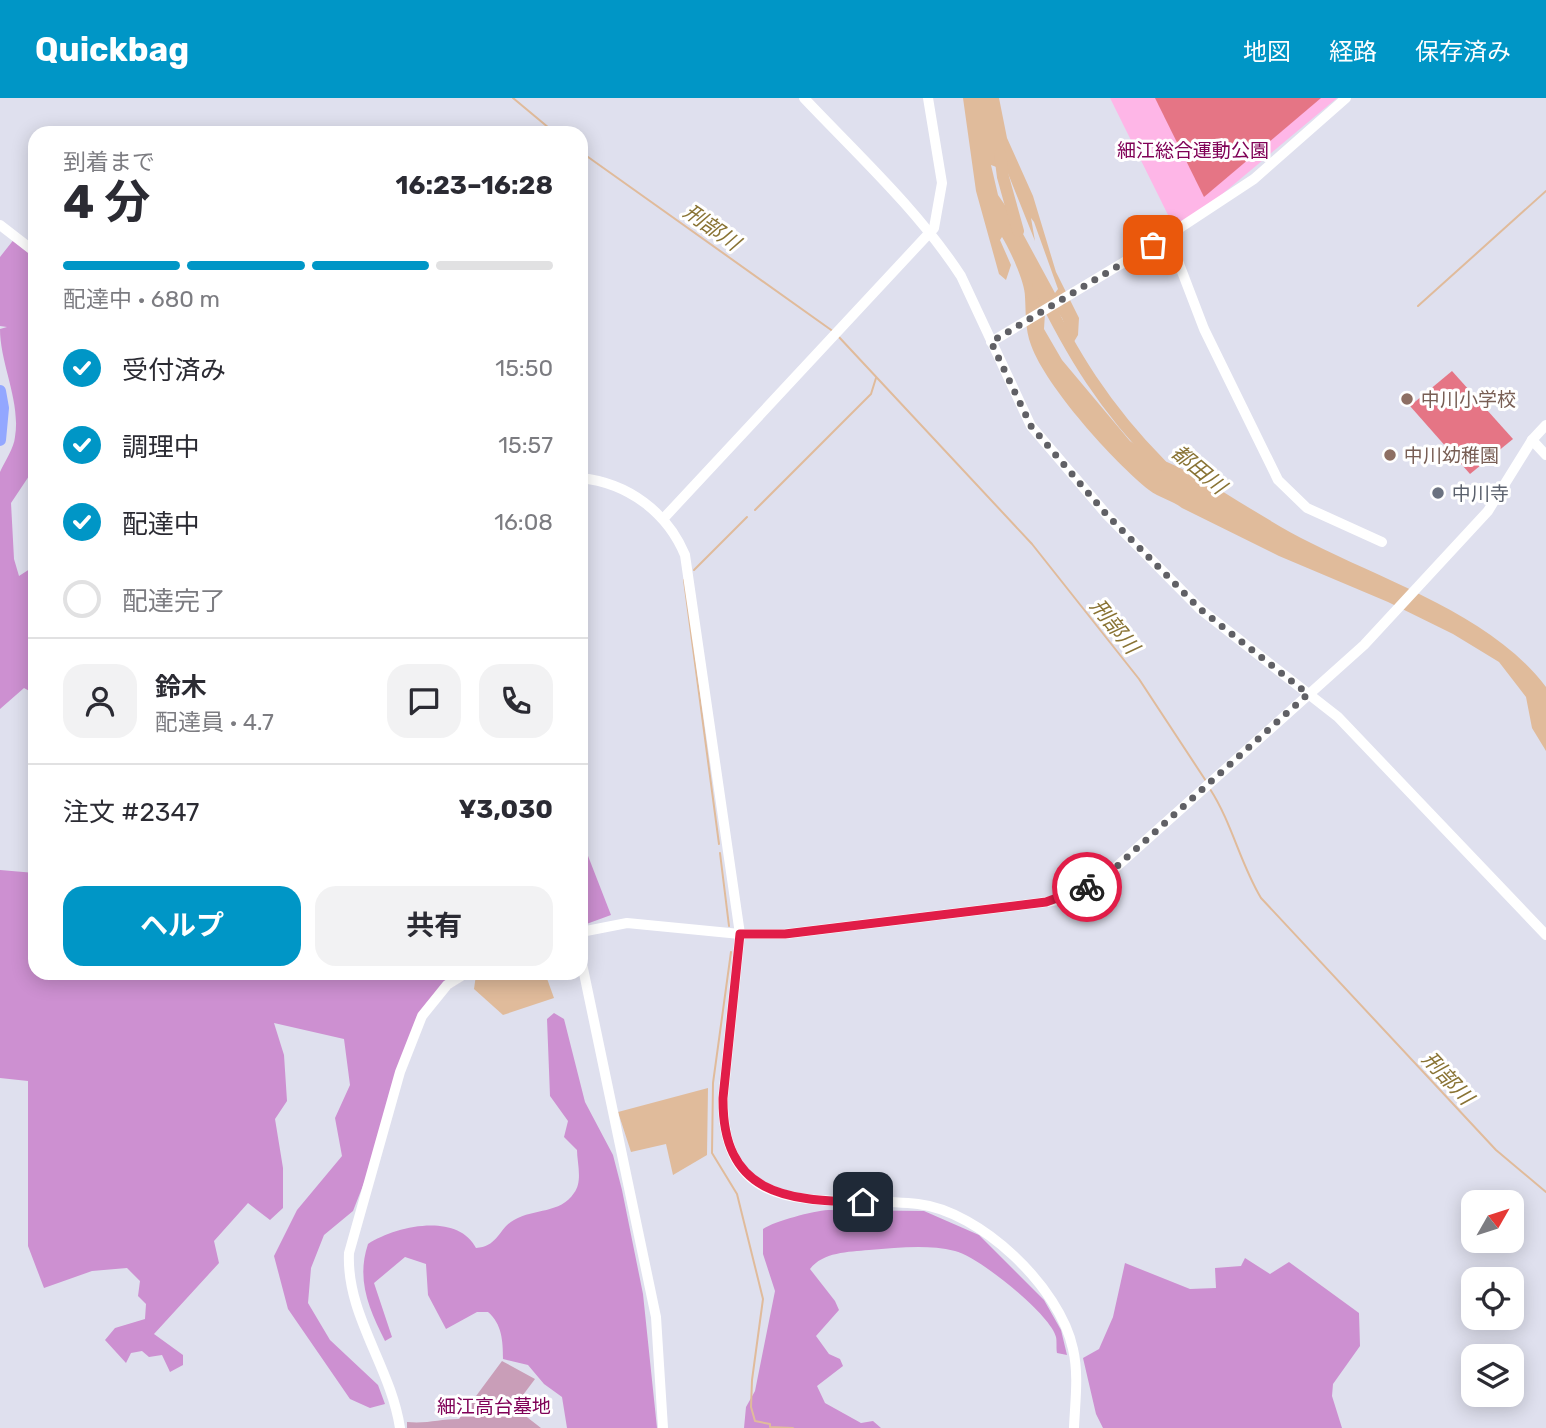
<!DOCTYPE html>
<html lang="ja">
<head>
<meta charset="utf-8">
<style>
  :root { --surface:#fff; --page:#f2f2f3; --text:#2b2b33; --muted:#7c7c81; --line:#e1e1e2; --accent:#0096c6 }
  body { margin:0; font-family:Rubik,"Noto Sans JP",sans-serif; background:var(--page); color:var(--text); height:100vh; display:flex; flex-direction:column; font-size:26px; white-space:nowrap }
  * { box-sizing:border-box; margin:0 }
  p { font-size:23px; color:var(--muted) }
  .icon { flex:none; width:38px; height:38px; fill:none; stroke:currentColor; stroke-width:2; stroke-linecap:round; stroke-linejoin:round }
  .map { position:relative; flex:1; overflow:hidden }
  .drawer { position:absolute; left:28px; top:28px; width:560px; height:854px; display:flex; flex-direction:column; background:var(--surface); border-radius:21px; box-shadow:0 4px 18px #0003 }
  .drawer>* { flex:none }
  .needle { width:46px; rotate:51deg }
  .controls { position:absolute; left:1461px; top:1092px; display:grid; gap:14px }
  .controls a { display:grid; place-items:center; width:63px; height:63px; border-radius:14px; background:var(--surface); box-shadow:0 4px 18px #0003; font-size:35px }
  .pin { position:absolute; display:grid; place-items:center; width:60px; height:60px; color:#fff; margin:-30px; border-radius:14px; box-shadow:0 4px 10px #0006 }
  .courier { position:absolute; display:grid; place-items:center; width:70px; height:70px; margin:-35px; border:5px solid #e11d48; border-radius:50%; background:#fff; color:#222; box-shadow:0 2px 9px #0007 }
  .headline em { font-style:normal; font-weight:700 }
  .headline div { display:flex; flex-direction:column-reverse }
  .headline { display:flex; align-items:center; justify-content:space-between; height:119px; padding:0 35px }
  h1 { font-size:46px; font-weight:700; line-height:52px }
  .bar { display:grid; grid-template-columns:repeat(4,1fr); gap:10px 7px; align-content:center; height:84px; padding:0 35px }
  .bar i { height:9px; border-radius:5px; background:var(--line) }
  .bar .active { background:var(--accent) }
  .bar p { grid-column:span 4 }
  .line { display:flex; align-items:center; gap:18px; padding:0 35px; border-top:2px solid var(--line) }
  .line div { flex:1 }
  .round { display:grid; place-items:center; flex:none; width:74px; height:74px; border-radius:21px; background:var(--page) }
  ol { padding:0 35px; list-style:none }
  li { display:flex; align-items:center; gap:21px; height:77px }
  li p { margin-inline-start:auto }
  li .icon { padding:7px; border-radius:50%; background:var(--accent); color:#fff; stroke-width:4 }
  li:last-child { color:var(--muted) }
  li i { width:38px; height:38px; border:4px solid var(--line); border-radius:50% }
  .primary-button { display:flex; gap:14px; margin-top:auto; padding:14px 35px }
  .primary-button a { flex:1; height:80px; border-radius:21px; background:var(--accent); color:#fff; font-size:28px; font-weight:700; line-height:80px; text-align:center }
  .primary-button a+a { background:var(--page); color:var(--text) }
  header { display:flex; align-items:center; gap:42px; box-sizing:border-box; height:98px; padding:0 35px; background:var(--accent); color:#fff }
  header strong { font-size:33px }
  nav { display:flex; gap:38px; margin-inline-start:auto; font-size:24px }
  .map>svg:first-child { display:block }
  .forest { fill:#cd90d1 }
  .cemetery { fill:#c99eb8 }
  .park { fill:#feb6e7 }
  .pitch { fill:#e57585 }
  .water { fill:#e0bb9b; fill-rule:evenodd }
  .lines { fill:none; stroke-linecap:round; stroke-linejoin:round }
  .stream { stroke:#e0bb9b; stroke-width:2 }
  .river { stroke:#e0bb9b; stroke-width:12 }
  .minor { stroke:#fff; stroke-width:10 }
  .major { stroke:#93a7ff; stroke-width:12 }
  .done { stroke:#606065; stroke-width:7; stroke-dasharray:0 12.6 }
  .route { stroke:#e11d48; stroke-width:9 }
  .education-dot { fill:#8d6e63; stroke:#fff; stroke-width:2.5 }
  .worship-dot { fill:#6b7280; stroke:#fff; stroke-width:2.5 }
  .labels { text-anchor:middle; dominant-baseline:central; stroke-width:6; stroke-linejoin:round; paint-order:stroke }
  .park-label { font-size:19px; fill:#800257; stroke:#fff }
  .education-label { font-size:19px; fill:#785e54; stroke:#fff; text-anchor:start }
  .worship-label { font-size:19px; fill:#5b616d; stroke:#fff; text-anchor:start }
  .water-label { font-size:21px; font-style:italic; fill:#897334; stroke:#fff }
</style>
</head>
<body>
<header>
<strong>Quickbag</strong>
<nav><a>地図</a><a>経路</a><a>保存済み</a></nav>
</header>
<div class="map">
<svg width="1546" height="1330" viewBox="0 0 1546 1330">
  <rect width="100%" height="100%" fill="#dfe0ee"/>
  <g class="forest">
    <path d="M15 140 35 158V369L11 405 14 461 19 478 33 469 35 448V596L24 590 0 611V374C5 363 14 350 15 339 21 303 0 266 0 231L7 229 0 228V159Z"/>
    <polygon points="581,725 583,745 611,817 581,828"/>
    <polygon points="0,772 35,775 35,875 474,875 433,902 407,956 382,1039 353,1113 324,1137 311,1170 308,1205 330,1242 378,1287 385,1306 370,1310 350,1301 288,1211 274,1158 297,1112 342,1058 335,1020 350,987 344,941 274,925 284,957 287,1003 275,1021 283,1070 283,1110 270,1122 248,1105 214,1143 219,1165 154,1236 183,1257 183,1267 170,1274 162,1257 149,1259 142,1253 131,1255 126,1265 105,1242 115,1230 145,1221 146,1206 138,1198 140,1183 127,1170 92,1173 44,1190 28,1148 28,983 0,980"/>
    <path d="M554 915 564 921 585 1004 613 1057 622 1092 643 1196 657 1330H567L562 1299 544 1286 528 1267 503 1261C503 1243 502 1226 488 1214H477L446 1231 428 1197 426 1166 405 1159 374 1185 392 1239 385 1243C369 1211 356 1182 368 1146 396 1128 457 1114 476 1150 498 1149 499 1130 514 1122 535 1110 560 1116 574 1095 583 1083 577 1065 577 1052L564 1039 568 1023 550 998 547 921Z"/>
    <path d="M828 1112 924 1113 979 1137 1044 1202 1061 1232 1067 1257 1057 1255C1056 1250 1057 1243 1056 1239 1051 1217 978 1158 955 1153 926 1146 898 1150 869 1152 848 1154 823 1154 810 1171L835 1203 839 1212 816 1238 829 1256 840 1261 843 1268 817 1288 825 1305 861 1325 873 1323 881 1330H744L746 1309 755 1293 775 1193 763 1156V1131C775 1123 813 1113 828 1112Z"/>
    <polygon points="1245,1160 1270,1176 1289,1164 1359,1215 1360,1248 1333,1286 1332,1298 1342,1330 1103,1330 1096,1316 1083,1260 1099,1251 1113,1219 1125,1165 1190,1191 1216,1190 1215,1170 1241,1168"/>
  </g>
  <path class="cemetery" d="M502 1263 535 1281 514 1309 541 1330H407V1324C427 1326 440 1321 459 1321Z"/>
  <polygon class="park" points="1110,0 1337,0 1214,103 1174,129"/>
  <g class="pitch">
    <polygon points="1155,0 1321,0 1204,99"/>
    <polygon points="1452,273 1513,341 1470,376 1410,308"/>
  </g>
  <g class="water">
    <path d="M963 0H999L1007 40 1033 98 1056 174 1079 220 1078 237 1072 247 1062 220 1046 199 1044 231 1062 262 1130 343C1149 358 1174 366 1196 378 1235 400 1271 425 1311 445 1386 483 1494 519 1546 589V653L1532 630 1526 599 1499 564 1453 536 1388 504 1279 458 1182 410C1172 402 1159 400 1149 392 1114 364 1046 289 1031 247 1025 231 1026 215 1025 199 1025 184 1010 152 1002 139L1000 142 1011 167 1006 182 999 176 976 93ZM991 67 1007 73 1035 143 1031 120 1034 124 1058 191 1055 195 1016 123 998 97Z"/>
    <polygon points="480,875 545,875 554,900 503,917 474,891 476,877"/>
    <polygon points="708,990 707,1057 673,1077 666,1046 631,1054 618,1014"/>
  </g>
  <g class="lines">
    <g class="stream">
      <polyline points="513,0 555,35"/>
      <polyline points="581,54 834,234"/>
      <polyline points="1418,208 1546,93"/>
      <polyline points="838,238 1032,446 1139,581 1206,683"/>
      <polyline points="755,412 871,296 876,280"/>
      <polyline points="694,472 747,419"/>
      <polyline points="684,482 719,746"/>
      <path d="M1210 691C1232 725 1240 765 1261 800L1496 1052 1546 1094"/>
      <polyline points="720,755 729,828"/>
      <polyline points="731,854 713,985 712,1055 737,1096 763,1201 752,1282 751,1309 755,1323 770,1326 770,1329 793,1330"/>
    </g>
    <g class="river">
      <polyline points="1000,56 1003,79 1018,133"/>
      <path d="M1038 186C1072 257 1105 310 1161 367"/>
    </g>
    <g class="minor">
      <path d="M804 0C858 57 918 112 961 178L1031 328 1107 417 1200 511 1338 619 1546 837"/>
      <polyline points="0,127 35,154"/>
      <polyline points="1168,137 1204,231 1278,382 1307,410 1382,444"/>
      <polyline points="991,244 1166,139 1254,81 1346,0"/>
      <polyline points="1532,342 1546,357"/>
      <path d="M581 380C628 385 667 414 685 457L740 836 723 1000C722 1129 833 1096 918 1106 980 1113 1060 1189 1073 1251 1079 1277 1075 1304 1074 1330"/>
      <polyline points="663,421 934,130 942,85 928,0"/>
      <polyline points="581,834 627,825 740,836 785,836 1046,804 1062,801 1105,779 1364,547 1488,413 1532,342 1546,327"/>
      <polyline points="581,861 656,1219 663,1330"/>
      <path d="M400 1330C391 1269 346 1217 349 1155L400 974 422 918 447 887 466 875"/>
    </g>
    <polyline class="major" points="0,293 3,310 0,342"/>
  </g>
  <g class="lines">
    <polyline class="done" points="1087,789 1105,779 1308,596 1200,511 1107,417 1031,328 991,244 1153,147"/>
    <path class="route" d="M863 1104C785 1103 722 1096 723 1000L740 836H785L1046 804 1087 789"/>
  </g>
  <g class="education-dot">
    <circle cx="1407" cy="301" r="7"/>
    <circle cx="1390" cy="357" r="7"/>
  </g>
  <circle class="worship-dot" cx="1438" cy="395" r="7"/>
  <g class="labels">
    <g class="park-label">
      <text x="1193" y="52">細江総合運動公園</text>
      <text x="494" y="1308">細江高台墓地</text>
    </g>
    <g class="education-label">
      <text x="1421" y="301">中川小学校</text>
      <text x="1404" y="357">中川幼稚園</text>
    </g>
    <g class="worship-label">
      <text x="1452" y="395">中川寺</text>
    </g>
    <g class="water-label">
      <text transform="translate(712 129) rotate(35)">刑部川</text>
      <text transform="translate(1199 371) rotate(40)">都田川</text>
      <text transform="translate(1115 528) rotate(51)">刑部川</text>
      <text transform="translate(1448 980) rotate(47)">刑部川</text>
    </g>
  </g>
</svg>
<div class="controls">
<a><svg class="needle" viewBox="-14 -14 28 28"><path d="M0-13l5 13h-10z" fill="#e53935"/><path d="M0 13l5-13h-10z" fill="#7c7c81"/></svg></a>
<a><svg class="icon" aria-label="locate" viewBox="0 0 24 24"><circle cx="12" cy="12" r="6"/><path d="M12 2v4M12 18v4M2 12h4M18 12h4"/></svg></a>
<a><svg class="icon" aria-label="layers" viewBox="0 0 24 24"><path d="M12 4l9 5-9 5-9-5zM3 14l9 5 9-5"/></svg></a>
</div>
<div class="pin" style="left:1153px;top:147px;background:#ea580c"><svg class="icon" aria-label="bag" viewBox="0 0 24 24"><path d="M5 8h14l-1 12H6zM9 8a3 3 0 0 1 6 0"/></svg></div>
<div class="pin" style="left:863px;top:1104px;background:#1f2937"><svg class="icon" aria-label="home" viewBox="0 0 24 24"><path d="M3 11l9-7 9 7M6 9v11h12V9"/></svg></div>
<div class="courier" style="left:1087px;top:789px"><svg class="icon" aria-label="bike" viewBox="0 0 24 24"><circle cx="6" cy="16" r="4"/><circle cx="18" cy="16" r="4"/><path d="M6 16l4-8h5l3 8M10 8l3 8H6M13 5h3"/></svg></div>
<section class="drawer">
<div class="headline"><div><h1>4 分</h1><p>到着まで</p></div><em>16:23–16:28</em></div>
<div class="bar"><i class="active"></i><i class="active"></i><i class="active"></i><i></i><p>配達中 · 680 m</p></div>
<ol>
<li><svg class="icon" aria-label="check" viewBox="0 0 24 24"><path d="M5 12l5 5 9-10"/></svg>受付済み<p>15:50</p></li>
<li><svg class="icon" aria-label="check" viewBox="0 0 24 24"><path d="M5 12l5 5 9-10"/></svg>調理中<p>15:57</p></li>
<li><svg class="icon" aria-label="check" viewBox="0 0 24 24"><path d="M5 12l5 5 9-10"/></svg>配達中<p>16:08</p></li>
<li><i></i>配達完了</li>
</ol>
<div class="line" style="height:126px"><a class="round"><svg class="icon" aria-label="person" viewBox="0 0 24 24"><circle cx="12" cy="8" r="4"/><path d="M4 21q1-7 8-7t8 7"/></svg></a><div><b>鈴木</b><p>配達員 · 4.7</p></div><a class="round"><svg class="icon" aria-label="chat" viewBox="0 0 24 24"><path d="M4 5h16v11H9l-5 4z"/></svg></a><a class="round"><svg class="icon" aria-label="phone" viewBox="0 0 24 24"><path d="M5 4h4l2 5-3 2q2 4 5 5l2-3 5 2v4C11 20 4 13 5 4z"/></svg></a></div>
<div class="line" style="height:91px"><div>注文 #2347</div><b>¥3,030</b></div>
<div class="primary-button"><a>ヘルプ</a><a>共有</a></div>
</section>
</div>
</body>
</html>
